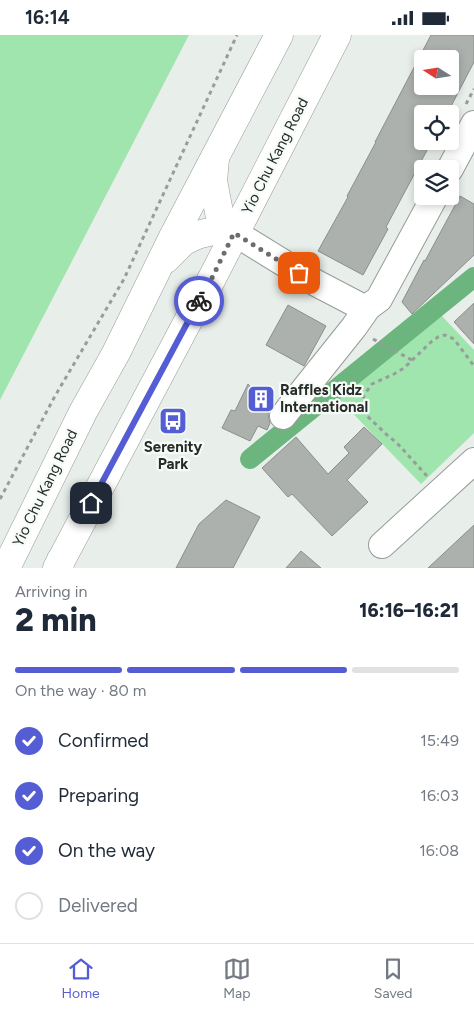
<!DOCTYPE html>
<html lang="en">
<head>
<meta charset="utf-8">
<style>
  :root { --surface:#fff; --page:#f2f2f3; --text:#1f2937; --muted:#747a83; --line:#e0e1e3; --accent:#545dd3 }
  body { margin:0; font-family:Figtree,sans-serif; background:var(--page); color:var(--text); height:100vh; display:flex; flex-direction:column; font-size:19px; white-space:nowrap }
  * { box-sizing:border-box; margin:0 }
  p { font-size:16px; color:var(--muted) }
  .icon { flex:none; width:28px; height:28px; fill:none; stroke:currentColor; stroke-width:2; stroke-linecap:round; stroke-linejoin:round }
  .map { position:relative; height:533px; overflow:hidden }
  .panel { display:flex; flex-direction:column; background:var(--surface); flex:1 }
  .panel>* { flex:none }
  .needle { width:32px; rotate:282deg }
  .fabs { position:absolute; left:414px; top:15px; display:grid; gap:10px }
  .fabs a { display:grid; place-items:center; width:45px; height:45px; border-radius:5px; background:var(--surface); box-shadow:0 2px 8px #0003; font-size:25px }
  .pin { position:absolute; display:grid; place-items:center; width:42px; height:42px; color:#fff; margin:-21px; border-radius:10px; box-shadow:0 2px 8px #0006 }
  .courier { position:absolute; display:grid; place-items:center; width:50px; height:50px; margin:-25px; border:4px solid #545dd3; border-radius:50%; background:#fff; color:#222; box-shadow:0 1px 6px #0007 }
  .headline em { font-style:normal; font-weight:800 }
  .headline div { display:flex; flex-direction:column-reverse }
  .headline { display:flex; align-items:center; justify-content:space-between; height:85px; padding:0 15px }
  h1 { font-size:32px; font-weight:800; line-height:38px }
  .bar { display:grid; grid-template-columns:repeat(4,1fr); gap:8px 5px; align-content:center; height:60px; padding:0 15px }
  .bar i { height:6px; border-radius:4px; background:var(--line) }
  .bar .current { background:var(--accent) }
  .bar p { grid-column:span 4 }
  ol { padding:0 15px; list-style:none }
  li { display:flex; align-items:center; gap:15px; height:55px }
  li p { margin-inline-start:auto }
  li .icon { padding:5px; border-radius:50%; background:var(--accent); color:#fff; stroke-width:4 }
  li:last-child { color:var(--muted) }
  li i { width:28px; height:28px; border:2px solid var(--line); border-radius:50% }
  .status { display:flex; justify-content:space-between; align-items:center; height:35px; padding:0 25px; background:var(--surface); direction:ltr }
  .status svg { height:14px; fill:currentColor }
  .tab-bar { display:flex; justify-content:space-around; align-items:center; height:70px; border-top:1px solid var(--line); background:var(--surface); font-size:14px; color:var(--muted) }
  .tab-bar a { display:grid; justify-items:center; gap:2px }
  .tab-bar .current { color:var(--accent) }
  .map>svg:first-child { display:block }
  .green { fill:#a0e4ae }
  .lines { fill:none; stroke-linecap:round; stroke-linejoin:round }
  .canal { stroke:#6cb57e; stroke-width:20 }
  .building { fill:#acb1ad; stroke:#8a8f8a; fill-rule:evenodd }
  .minor-casing { stroke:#969c97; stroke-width:28 }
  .major-casing { stroke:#969c97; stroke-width:29 }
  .highway-casing { stroke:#969c97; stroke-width:29 }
  .path { stroke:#989d99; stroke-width:3; stroke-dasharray:4 4; stroke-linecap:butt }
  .minor { stroke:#fff; stroke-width:26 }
  .major { stroke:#fff; stroke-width:28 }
  .highway { stroke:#fff; stroke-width:28 }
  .done { stroke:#6b6f6c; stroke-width:5; stroke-dasharray:0 9 }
  .route { stroke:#545dd3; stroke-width:6 }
  .labels { text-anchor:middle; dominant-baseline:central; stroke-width:4.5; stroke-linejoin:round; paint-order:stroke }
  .street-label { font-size:15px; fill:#282a28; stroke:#f5fbf6 }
  .poi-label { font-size:15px; font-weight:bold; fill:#282a28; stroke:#f5fbf6; text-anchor:start }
</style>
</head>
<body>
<div class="status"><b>16:14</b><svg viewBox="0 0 49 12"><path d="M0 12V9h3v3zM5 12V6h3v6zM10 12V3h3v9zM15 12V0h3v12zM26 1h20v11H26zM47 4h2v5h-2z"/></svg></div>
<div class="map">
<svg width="474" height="533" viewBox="0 0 474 533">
  <rect width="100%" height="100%" fill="#e8eee9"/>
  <g class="green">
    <polygon points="0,0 189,0 0,365"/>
    <polygon points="441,280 474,315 474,398 421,449 338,363"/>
  </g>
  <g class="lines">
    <polyline class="canal" points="250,424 474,242"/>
  </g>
  <g class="building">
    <path d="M431 0H474V27L448 77 446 79H422V106H432L386 192 388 194 363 240 318 216 348 162 347 161 376 107H375ZM422 24H450V51H422Z"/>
    <polygon points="460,161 474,169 474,220 412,279 402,267 424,225 425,226"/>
    <polygon points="474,268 474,309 454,287"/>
    <polygon points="288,270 326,291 304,331 266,310"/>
    <polygon points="248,349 270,374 268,379 270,388 267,395 258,391 250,406 222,393 231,375 235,376"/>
    <polygon points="364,392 382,409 347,445 368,467 332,501 292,459 288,462 262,433 296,402 328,439 349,418 344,412"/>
    <polygon points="226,465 260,482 233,533 176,533 199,489"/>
    <polygon points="474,490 474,533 428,533"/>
    <polygon points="301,516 321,533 286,533"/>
  </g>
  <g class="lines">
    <defs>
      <g id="minor">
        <polyline points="450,134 474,89"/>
        <polyline points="235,198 316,248 360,271 368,272 379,264 435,161"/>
        <polyline points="283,381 354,292 368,272"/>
        <polyline points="382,510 474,426"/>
      </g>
      <g id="major">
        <polyline points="215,124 213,146 219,177 223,186 235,198"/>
        <polyline points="166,224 184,206 197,200 221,194 235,198"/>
        <polyline points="6,533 83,377 116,318 173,202 279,0"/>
        <polyline points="57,533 196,271 208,251 337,0"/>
      </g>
      <polyline id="highway" points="59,533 61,525"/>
    </defs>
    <use href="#minor" class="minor-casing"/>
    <use href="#major" class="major-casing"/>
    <use href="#highway" class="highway-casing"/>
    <g class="path">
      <polyline points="466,69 474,54"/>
      <polyline points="373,304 412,325"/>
      <polyline points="427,441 397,408 387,400 365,379 362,369 364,360 372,349 394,339 404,333 431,307 438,302 445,300 454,304 474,331"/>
      <polyline points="0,464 55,361 124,244 237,0"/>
    </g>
    <use href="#minor" class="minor"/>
    <use href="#major" class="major"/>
    <use href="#highway" class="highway"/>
  </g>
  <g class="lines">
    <polyline class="done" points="199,266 208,251 234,198 299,238"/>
    <polyline class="route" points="91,468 199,266"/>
  </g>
  <defs>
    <symbol id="building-square" viewBox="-11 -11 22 22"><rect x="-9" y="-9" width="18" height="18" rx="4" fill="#545dd3" stroke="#f5fbf6"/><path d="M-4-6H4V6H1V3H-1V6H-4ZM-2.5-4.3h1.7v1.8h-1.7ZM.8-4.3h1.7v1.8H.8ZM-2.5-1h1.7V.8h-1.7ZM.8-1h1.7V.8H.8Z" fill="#fff"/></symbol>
    <symbol id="bus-square" viewBox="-11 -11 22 22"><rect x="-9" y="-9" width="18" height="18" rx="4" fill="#545dd3" stroke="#f5fbf6"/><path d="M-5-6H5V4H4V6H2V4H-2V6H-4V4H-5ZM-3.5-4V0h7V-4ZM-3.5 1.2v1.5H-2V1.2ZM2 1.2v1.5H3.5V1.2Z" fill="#fff"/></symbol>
  </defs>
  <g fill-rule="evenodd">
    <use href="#building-square" x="245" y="348" width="32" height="32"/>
    <use href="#bus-square" x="157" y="370" width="32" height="32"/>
  </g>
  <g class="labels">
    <g class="street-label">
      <text transform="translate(275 121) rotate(-63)">Yio Chu Kang Road</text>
      <text transform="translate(45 453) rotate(-64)">Yio Chu Kang Road</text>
    </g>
    <g class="poi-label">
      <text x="280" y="355">Raffles Kidz<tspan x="280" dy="17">International</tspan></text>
      <text x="173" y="412" text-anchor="middle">Serenity<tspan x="173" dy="17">Park</tspan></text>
    </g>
  </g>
</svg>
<div class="fabs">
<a><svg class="needle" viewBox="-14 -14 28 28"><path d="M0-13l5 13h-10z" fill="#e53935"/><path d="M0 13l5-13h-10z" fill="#747a83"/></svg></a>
<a><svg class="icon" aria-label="locate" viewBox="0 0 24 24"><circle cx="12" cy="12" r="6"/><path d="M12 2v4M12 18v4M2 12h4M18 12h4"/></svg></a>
<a><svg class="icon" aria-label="layers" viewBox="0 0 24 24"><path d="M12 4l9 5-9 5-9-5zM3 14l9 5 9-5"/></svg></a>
</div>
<div class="pin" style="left:299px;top:238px;background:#ea580c"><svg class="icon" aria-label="bag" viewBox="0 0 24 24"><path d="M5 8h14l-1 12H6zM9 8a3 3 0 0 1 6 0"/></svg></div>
<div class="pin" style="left:91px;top:468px;background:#1f2937"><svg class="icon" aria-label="home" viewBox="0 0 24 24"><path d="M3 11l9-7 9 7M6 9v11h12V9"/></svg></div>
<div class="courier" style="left:199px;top:266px"><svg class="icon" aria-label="bike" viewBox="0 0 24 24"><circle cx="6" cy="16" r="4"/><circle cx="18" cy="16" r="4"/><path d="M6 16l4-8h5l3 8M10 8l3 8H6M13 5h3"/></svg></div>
</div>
<section class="panel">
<div class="headline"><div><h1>2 min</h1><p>Arriving in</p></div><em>16:16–16:21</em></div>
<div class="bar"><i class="current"></i><i class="current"></i><i class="current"></i><i></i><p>On the way · 80 m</p></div>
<ol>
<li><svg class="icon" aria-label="check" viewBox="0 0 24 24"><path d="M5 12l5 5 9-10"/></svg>Confirmed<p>15:49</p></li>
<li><svg class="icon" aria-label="check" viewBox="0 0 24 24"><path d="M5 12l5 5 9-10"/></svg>Preparing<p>16:03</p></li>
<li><svg class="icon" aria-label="check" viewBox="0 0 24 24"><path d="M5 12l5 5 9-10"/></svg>On the way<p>16:08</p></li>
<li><i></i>Delivered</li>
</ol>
</section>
<nav class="tab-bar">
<a class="current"><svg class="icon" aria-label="home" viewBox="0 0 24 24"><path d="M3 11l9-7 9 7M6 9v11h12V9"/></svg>Home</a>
<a><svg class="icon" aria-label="map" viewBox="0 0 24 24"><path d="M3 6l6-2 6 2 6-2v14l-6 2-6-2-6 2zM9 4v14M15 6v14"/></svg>Map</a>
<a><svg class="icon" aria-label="saved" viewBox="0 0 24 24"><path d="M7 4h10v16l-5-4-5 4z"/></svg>Saved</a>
</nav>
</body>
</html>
